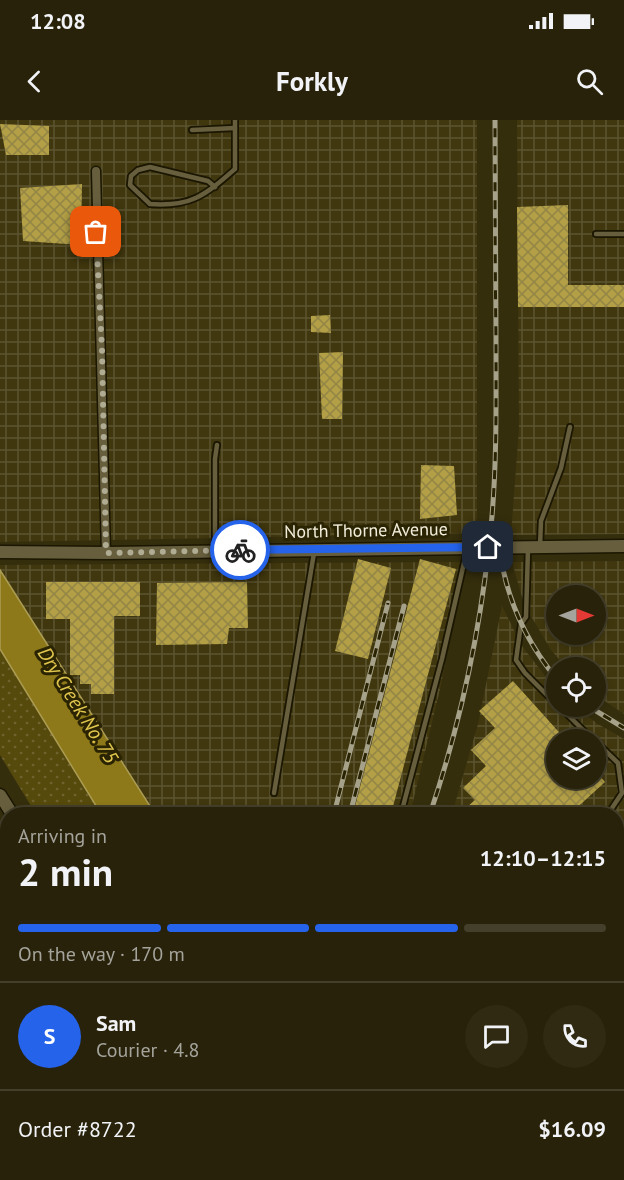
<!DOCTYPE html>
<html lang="en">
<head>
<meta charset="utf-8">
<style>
  :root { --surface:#28220a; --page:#302a13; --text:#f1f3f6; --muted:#a5a49c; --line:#443f2b; --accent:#2563eb }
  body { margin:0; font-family:"PT Sans",sans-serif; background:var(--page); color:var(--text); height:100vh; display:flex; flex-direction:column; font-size:22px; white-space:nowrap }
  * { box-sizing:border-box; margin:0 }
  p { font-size:20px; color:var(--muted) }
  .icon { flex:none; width:33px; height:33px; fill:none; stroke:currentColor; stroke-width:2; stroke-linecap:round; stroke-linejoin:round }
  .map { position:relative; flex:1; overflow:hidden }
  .details { position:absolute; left:0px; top:687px; width:624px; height:374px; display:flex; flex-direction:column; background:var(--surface); border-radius:24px 24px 0 0; box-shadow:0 3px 9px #0003,0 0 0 2px var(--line) }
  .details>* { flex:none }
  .needle { width:39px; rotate:90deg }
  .fabs { position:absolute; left:546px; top:465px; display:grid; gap:12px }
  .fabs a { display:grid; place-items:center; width:60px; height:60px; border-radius:50%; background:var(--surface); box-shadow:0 3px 9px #0003,0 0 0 2px var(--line); font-size:30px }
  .pin { position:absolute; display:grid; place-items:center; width:51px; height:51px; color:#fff; margin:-26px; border-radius:12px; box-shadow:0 3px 9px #0006 }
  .courier { position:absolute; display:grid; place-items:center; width:60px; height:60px; margin:-30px; border:4px solid #2563eb; border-radius:50%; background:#fff; color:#222; box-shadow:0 2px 8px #0007 }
  .head em { font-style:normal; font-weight:700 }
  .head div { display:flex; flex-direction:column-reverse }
  .head { display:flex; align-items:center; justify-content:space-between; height:102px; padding:0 18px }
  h1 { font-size:39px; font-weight:700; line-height:45px }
  .bar { display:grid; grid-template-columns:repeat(4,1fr); gap:9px 6px; align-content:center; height:72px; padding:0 18px }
  .bar i { height:8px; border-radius:4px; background:var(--line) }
  .bar .on { background:var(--accent) }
  .bar p { grid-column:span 4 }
  .line { display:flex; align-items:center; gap:15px; padding:0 18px; border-top:2px solid var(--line) }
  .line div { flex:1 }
  .round { display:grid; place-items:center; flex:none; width:63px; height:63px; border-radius:32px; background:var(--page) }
  .status { display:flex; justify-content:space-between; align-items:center; height:42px; padding:0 30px; background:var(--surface); direction:ltr }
  .status svg { height:16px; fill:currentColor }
  header { display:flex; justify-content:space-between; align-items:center; height:78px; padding:0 18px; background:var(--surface); font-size:27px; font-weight:700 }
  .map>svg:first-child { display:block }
  .built { fill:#40370e }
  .industrial { fill:url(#industrial-grid); fill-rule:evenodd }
  .grass { fill:url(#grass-dots) }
  .water { fill:#8d7919; stroke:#ab9c53; stroke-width:1.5 }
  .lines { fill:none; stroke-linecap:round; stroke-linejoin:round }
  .canal { stroke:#8d7919; stroke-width:10 }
  .building { fill:url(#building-cross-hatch) }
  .lane-casing { stroke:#1b1601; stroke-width:8 }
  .street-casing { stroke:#1b1601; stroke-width:11 }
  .secondary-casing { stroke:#1b1601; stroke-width:15 }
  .highway-casing { stroke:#1b1601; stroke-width:18 }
  .lane { stroke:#665e3d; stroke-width:4.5 }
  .street { stroke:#665e3d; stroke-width:8 }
  .secondary { stroke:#665e3d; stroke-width:12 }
  .highway { stroke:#b2a35f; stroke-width:15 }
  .rail-casing { stroke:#a6a189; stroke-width:5 }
  .rail { stroke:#2b2403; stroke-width:3; stroke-dasharray:9; stroke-linecap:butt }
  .done { stroke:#b0ab93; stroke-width:6; stroke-dasharray:0 10.8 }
  .route { stroke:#2563eb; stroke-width:8 }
  .labels { text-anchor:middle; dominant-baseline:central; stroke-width:6; stroke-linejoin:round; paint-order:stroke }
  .street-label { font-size:18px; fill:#f2eedb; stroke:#2b2403 }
  .water-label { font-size:20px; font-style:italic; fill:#e0c64d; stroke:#2b2403 }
</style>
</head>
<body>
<div class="status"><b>12:08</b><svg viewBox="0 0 49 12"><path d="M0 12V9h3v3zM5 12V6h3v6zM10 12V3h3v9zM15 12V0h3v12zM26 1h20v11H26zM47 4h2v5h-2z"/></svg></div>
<header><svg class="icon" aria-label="back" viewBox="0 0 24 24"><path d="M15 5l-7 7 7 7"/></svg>Forkly<svg class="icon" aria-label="search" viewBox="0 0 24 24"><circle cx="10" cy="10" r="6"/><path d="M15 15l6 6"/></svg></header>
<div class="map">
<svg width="624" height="1060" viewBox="0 0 624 1060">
  <defs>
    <pattern id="industrial-grid" width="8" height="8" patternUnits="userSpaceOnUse" patternTransform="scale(1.5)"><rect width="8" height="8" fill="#40370e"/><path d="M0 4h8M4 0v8" fill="none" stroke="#5c5430"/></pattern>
    <pattern id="grass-dots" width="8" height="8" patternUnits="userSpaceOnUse" patternTransform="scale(1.5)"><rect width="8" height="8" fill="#56490c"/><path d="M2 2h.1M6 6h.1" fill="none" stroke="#6f642f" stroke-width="1.8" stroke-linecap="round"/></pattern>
    <pattern id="building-cross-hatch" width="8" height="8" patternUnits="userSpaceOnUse" patternTransform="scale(1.5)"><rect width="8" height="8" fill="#b29f46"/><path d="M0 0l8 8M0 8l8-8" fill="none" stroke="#928545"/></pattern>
  </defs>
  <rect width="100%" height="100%" fill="#352e0d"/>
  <polygon class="built" points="390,1053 445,1053 451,1060 382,1060"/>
  <g class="industrial">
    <polygon points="0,0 477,0 477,413 0,422"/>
    <polygon points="517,0 624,0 624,414 511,415 519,308"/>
    <path d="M624 441V594L596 575V548L566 547 551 530 531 496 522 477 512 442ZM556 476H596V514H556Z"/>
    <polygon points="463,442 441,565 410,694 155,694 0,450 0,445"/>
    <path d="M502 486 522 526 556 570V586L575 587 598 604 624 619V727L617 734 616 694H452L478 604ZM556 620H596V658H556Z"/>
    <polygon points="624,984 624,1039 617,1039 617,991"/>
  </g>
  <polygon class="grass" points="0,529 93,678 101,694 36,694 0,635"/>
  <polygon class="water" points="0,450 155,694 101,694 0,529"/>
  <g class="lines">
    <polyline class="canal" points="361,1053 366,1060"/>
  </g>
  <g class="building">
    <polygon points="0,4 49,6 49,35 6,35"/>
    <polygon points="82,64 81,125 23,121 20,68"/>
    <polygon points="568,85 568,165 624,165 624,187 518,187 517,87"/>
    <polygon points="330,195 331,213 311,212 311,196"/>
    <polygon points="343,232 342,299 322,299 319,233"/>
    <polygon points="421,345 454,346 457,395 420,399"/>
    <polygon points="358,439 391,448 368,539 335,531"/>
    <polygon points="420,439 456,449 391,694 353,694"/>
    <polygon points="46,462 140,462 140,496 114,496 114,574 91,574 91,564 80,564 80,555 70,555 70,499 46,499"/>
    <polygon points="247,462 248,508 229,508 227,524 156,525 157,463"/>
    <polygon points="513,561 566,620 556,620 556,658 596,658 596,652 605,662 570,694 459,694 475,680 463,668 486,646 471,630 495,608 479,591"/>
    <polygon points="624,857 624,912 616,919 616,864"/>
  </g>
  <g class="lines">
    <defs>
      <g id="lane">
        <polyline points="192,10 235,8"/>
        <path d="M215 67 208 61 150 47 138 50 131 56 130 65 150 84C192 87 205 75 235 49V0"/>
        <polyline points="596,114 624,114"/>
        <polyline points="540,426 541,401 561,348 570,307"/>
        <polyline points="528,429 526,497 521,504 516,540 525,553 556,584"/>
        <polyline points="215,430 215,339 217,325"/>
        <polyline points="559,586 593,620"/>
        <polyline points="596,622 618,643 622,673 608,694"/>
        <polyline points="274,673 314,433"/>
        <polyline points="401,694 442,539 467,430"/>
      </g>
      <polyline id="street" points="96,51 106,433"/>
      <g id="secondary">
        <polyline points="0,432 106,433 624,426"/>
        <polyline points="0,675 12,694"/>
        <polyline points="616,964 624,958"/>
        <polyline points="515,1054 624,1054"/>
        <polyline points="25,1060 28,1053"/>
        <polyline points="45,1060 48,1053"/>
      </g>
      <g id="highway">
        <polyline points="0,789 8,803"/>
        <polyline points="0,808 8,820"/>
        <polyline points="0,888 8,899"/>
        <polyline points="0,930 8,940"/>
        <polyline points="91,1053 96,1060"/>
        <polyline points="108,1053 112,1060"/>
        <polyline points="166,1053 170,1060"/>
      </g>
    </defs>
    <use href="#lane" class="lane-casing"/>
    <use href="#street" class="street-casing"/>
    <use href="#secondary" class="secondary-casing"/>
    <use href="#highway" class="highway-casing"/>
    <use href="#lane" class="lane"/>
    <use href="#street" class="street"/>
    <use href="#secondary" class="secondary"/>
    <use href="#highway" class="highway"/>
    <defs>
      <g id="rail">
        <path d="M497 404C500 462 519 513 556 558"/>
        <polyline points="588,586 624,608"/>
        <polyline points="334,694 388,483"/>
        <polyline points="350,694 404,486"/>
        <path d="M430 694C462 599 483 497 492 396 497 337 496 278 496 219 495 146 495 73 495 0"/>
        <polyline points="616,814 624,807"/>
        <polyline points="616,833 624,826"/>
        <polyline points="616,847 624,840"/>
        <polyline points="287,1060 290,1053"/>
        <polyline points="347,1060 355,1053"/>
        <polyline points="377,1060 385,1053"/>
      </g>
    </defs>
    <use href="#rail" class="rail-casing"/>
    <use href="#rail" class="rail"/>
  </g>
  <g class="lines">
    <polyline class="done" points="96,112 102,230 106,433 240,430"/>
    <polyline class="route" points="240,430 488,427"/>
  </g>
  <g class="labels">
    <g class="street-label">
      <text transform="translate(366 410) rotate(-1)">North Thorne Avenue</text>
    </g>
    <g class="water-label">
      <text transform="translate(78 585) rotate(58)">Dry Creek No. 75</text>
    </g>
  </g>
</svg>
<div class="fabs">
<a><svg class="needle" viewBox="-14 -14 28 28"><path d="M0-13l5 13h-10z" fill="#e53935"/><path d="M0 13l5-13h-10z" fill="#a5a49c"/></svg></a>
<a><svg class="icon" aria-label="locate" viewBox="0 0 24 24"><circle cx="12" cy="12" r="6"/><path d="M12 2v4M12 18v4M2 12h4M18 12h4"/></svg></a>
<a><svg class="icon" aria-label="layers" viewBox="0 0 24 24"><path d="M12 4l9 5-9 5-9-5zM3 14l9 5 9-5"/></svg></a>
</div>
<div class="pin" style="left:96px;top:112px;background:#ea580c"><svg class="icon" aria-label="bag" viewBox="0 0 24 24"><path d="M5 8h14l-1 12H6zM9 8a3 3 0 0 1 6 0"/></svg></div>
<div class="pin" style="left:488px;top:427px;background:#1f2937"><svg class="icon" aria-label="home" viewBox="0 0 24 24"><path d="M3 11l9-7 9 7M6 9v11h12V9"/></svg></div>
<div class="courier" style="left:240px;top:430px"><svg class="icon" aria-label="bike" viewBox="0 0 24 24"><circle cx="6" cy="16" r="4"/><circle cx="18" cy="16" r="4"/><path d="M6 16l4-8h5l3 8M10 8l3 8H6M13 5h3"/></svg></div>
<section class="details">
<div class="head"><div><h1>2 min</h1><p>Arriving in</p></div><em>12:10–12:15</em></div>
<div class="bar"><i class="on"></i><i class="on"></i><i class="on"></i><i></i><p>On the way · 170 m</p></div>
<div class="line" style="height:108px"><b class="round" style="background:var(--accent);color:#fff">S</b><div><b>Sam</b><p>Courier · 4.8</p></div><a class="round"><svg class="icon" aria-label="chat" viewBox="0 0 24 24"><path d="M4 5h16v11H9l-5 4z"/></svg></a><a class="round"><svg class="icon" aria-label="phone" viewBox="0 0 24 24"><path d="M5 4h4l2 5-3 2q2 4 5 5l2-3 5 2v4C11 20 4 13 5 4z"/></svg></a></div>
<div class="line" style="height:78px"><div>Order #8722</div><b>$16.09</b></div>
</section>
</div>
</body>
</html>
